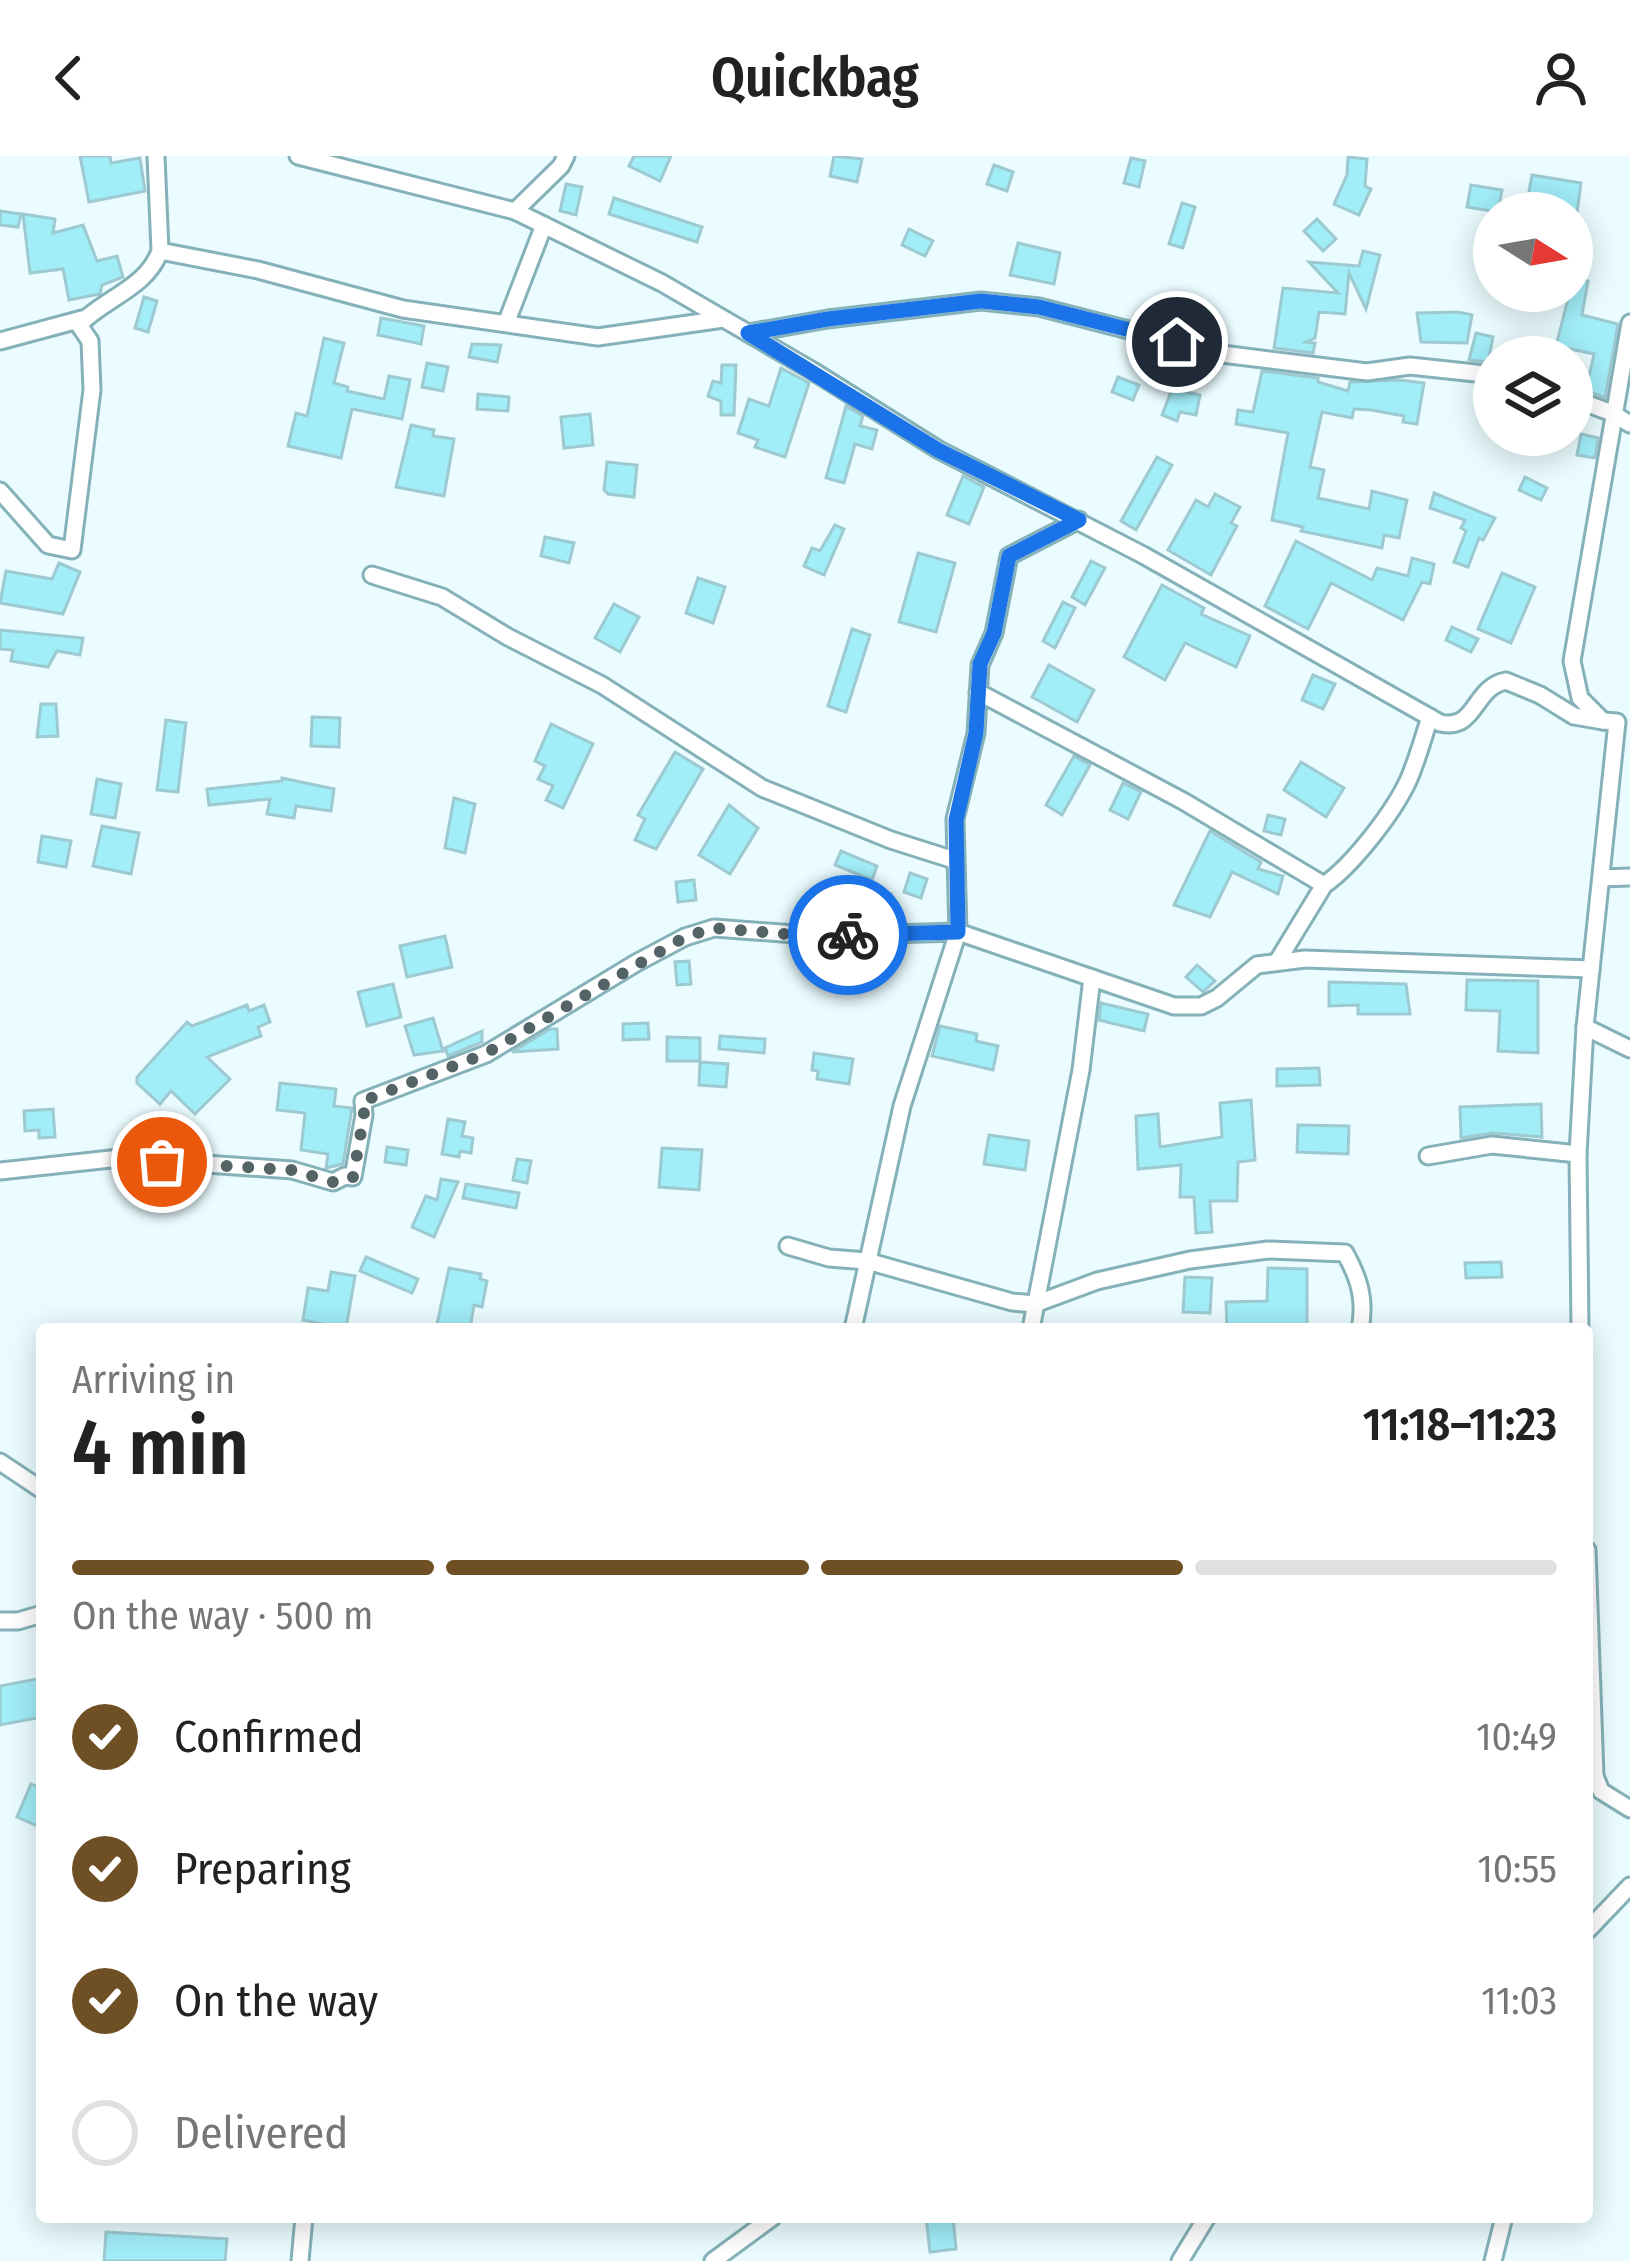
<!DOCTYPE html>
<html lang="en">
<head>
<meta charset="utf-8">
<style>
  :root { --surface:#fff; --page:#f2f2f2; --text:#222; --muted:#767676; --line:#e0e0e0; --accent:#6f5025 }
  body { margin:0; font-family:"Fira Sans Condensed",sans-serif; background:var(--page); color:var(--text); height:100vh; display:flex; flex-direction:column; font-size:45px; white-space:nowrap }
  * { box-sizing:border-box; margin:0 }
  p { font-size:39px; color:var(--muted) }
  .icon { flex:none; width:66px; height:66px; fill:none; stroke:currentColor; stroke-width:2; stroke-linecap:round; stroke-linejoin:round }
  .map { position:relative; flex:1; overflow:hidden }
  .panel { position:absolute; left:36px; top:1167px; width:1557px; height:900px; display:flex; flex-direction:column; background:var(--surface); border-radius:12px; box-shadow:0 6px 30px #0003 }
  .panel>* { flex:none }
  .needle { width:78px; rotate:101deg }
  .buttons { position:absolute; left:1473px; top:36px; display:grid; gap:24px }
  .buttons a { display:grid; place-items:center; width:120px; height:120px; border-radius:50%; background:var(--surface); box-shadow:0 6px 30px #0003; font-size:60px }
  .pin { position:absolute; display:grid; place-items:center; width:102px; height:102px; color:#fff; margin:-51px; border:6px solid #fff; border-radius:50%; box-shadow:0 3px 12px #0007 }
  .courier { position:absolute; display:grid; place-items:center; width:120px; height:120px; margin:-60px; border:9px solid #1a73e8; border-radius:50%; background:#fff; color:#222; box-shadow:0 3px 15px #0007 }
  .summary em { font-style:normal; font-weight:600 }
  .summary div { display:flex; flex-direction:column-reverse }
  .summary { display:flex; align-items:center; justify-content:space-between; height:204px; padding:0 36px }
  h1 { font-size:78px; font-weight:600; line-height:90px }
  .bar { display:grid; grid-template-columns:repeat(4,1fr); gap:18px 12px; align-content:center; height:144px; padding:0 36px }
  .bar i { height:15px; border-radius:9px; background:var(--line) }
  .bar .current { background:var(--accent) }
  .bar p { grid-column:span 4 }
  ol { padding:0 36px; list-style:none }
  li { display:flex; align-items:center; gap:36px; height:132px }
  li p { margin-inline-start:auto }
  li .icon { padding:12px; border-radius:50%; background:var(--accent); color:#fff; stroke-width:4 }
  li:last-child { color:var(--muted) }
  li i { width:66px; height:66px; border:6px solid var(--line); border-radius:50% }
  header { display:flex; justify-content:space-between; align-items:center; height:156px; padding:0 36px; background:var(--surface); font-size:54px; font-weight:600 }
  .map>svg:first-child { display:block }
  .building { fill:#a1edf8; stroke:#9dcad1; stroke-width:3 }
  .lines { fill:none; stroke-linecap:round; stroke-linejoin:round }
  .street-casing { stroke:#85b1b8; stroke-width:21 }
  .street { stroke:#fff; stroke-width:15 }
  .done { stroke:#536366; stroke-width:12; stroke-dasharray:0 21.6 }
  .route { stroke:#1a73e8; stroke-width:15 }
</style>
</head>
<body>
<header><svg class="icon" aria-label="back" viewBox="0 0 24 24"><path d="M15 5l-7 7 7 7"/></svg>Quickbag<svg class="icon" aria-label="person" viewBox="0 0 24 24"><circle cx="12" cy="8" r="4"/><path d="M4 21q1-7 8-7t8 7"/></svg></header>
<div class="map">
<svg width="1630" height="2105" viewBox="0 0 1630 2105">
  <rect width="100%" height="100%" fill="#eafcff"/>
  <g class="building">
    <polygon points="80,0 110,0 111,7 140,2 145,35 89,46"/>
    <polygon points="634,0 671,0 660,25 629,10"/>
    <polygon points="834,0 862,3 857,26 830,20"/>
    <polygon points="1348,1 1367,3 1365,30 1371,33 1359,59 1334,48 1347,19"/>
    <polygon points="1131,2 1145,5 1139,31 1124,27"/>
    <polygon points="994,9 1013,16 1007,35 987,28"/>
    <polygon points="1532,19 1581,27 1577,57 1538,57 1540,43 1528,41"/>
    <polygon points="566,28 582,31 576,59 560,55"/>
    <polygon points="1471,29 1502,34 1498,56 1467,51"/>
    <polygon points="614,42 702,71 697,86 609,58"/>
    <polygon points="1182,47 1195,51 1183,92 1169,88"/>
    <polygon points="0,55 21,58 18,71 0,69"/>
    <polygon points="23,58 55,63 53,77 83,69 97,105 117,100 123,121 102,129 100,138 69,144 63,113 30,117"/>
    <polygon points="1317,63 1336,83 1323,95 1304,75"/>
    <polygon points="909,73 933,85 925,100 902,89"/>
    <polygon points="1018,87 1060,97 1054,128 1010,119"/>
    <polygon points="1363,95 1380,99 1366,153 1349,117 1345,158 1319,156 1315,182 1306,186 1315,187 1313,197 1274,192 1283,132 1338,137 1309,106 1359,110"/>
    <polygon points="1573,123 1588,125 1582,159 1618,168 1605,242 1586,234 1594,198 1556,190"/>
    <polygon points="144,141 157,145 148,176 135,172"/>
    <polygon points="1458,156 1472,159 1467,187 1421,186 1417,157"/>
    <polygon points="381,162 424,170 421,188 378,179"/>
    <polygon points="1476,177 1493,181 1488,206 1469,204"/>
    <polygon points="324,182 344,187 334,227 348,231 347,235 384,243 389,220 410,224 402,263 352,253 341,302 288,290 296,257 307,260"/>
    <polygon points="472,188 501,189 497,206 469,201"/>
    <polygon points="427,207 448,211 443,235 422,231"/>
    <polygon points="722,209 736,209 734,259 721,259 721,245 708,240 713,225 721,227"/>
    <polygon points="781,212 809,227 785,301 755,291 758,284 738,277 749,243 769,250"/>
    <polygon points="1262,215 1318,222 1318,226 1348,235 1350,226 1400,224 1424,227 1417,268 1403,266 1404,260 1371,254 1354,253 1352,262 1322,256 1310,311 1324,314 1318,342 1369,353 1372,335 1407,344 1399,382 1384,379 1382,392 1301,375 1303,371 1272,364 1288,277 1236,268 1238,254 1253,256"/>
    <polygon points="1118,221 1139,229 1133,244 1112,236"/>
    <polygon points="1172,233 1200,239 1196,259 1180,256 1177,265 1162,259"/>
    <polygon points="478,238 509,241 508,255 477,253"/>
    <polygon points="846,250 863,260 860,270 877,274 872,293 855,288 844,327 826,322"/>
    <polygon points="590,258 593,289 564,292 561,261"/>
    <polygon points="411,269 434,274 433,280 454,283 444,340 396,331"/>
    <polygon points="1581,278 1598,282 1595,302 1577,299"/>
    <polygon points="1157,301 1172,309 1136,374 1121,365"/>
    <polygon points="607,306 637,309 634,341 608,338 604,334"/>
    <polygon points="963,320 984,331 969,368 947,359"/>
    <polygon points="1525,321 1547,332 1541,344 1519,334"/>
    <polygon points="1434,337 1495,362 1483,384 1479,382 1468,411 1454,406 1466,375 1461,372 1465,364 1430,352"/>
    <polygon points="1215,338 1240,351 1231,367 1237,370 1211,419 1168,394 1196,344 1208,351"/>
    <polygon points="835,369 844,373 824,419 804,410 812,392 820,395"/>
    <polygon points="545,381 574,387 569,407 541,400"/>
    <polygon points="1296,385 1372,424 1377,412 1408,420 1412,402 1434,408 1430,428 1422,426 1403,464 1331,427 1308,473 1265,450"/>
    <polygon points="918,397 955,407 936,476 899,466"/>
    <polygon points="1091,405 1105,412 1085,449 1072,441"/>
    <polygon points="59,407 80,416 63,458 0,447 6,415 52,423"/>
    <polygon points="1502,417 1535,431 1511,487 1478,473"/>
    <polygon points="698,422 725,431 713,467 686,457"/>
    <polygon points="1162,429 1204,452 1201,458 1250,480 1236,511 1185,487 1165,524 1124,501"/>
    <polygon points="1063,446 1075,452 1055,492 1043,485"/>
    <polygon points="614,448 639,461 620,496 595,482"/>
    <polygon points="1452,471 1478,483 1471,496 1446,484"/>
    <polygon points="852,473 870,479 846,556 828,550"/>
    <polygon points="0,474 83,482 80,499 57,495 48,511 11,505 13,494 0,493"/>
    <polygon points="1049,509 1094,534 1077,566 1032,541"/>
    <polygon points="1313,519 1335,528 1323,553 1302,544"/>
    <polygon points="41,548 56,548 58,580 37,581"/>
    <polygon points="312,561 340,562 339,591 311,590"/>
    <polygon points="166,564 186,567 178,636 157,634"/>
    <polygon points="551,568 593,588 563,652 546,644 553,630 538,623 545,610 535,605"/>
    <polygon points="675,596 703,613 656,693 635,684 645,663 638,659"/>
    <polygon points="1074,600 1090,609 1062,659 1046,649"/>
    <polygon points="1301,606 1344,632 1326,661 1284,634"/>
    <polygon points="282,622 334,633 331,655 296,650 294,662 267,658 270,643 209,649 207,633 282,625"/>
    <polygon points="97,623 121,628 115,662 91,658"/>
    <polygon points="1123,627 1141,636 1128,663 1110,654"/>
    <polygon points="454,642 475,648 465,697 445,692"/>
    <polygon points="729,649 758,672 730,718 699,699"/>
    <polygon points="1268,659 1285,663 1281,679 1264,675"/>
    <polygon points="102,670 139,677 131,718 93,710"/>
    <polygon points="1210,675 1261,706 1258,713 1283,720 1278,738 1232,716 1210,761 1174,749"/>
    <polygon points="42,680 71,685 66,711 38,706"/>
    <polygon points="841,695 877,710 872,724 835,709"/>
    <polygon points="910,717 927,723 921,742 904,736"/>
    <polygon points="694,724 696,744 678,746 676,726"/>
    <polygon points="865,732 891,738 886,761 860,755"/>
    <polygon points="445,780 452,811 407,821 400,790"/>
    <polygon points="689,805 691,828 677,829 675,806"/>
    <polygon points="1197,809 1215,825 1203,836 1186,821"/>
    <polygon points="1467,824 1538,825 1538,897 1498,895 1500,855 1466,854"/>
    <polygon points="1329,826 1406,828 1410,858 1358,858 1358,849 1329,850"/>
    <polygon points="393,828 401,861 367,870 358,836"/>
    <polygon points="1101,847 1148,858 1144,875 1099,864"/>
    <polygon points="247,849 249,855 264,849 270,866 258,871 261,880 207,901 230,923 195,958 171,935 160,948 137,927 137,921 187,866 192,870"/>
    <polygon points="433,862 443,895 414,899 405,870"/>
    <polygon points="648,867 649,883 623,884 623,868"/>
    <polygon points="940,870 977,878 976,885 998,890 993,914 932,900"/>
    <polygon points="550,873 557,873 558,893 512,896"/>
    <polygon points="482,875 482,886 448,900 445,892"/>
    <polygon points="720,880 765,883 764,897 719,893"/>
    <polygon points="667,881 700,882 700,905 667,905"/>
    <polygon points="814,897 853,903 849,928 817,923 818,915 812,914"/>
    <polygon points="700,906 728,908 726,931 699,929"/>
    <polygon points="1319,912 1320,929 1277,930 1277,913"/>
    <polygon points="280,927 336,933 334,950 352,952 343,1008 326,1012 328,998 301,994 305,957 277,954"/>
    <polygon points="1251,944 1255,1004 1238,1006 1237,1045 1210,1045 1212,1076 1196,1077 1194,1041 1180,1041 1181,1009 1138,1013 1136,960 1158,958 1160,991 1222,981 1220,947"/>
    <polygon points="1541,948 1542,981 1493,977 1461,982 1460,951"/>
    <polygon points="53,953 55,981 39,982 39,974 25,975 24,955"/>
    <polygon points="448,963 465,966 462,980 473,982 471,997 460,995 459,1001 442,998"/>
    <polygon points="1298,969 1349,970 1348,998 1297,996"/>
    <polygon points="989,979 1029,985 1025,1014 984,1008"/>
    <polygon points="387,991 408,994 406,1009 385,1006"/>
    <polygon points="662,992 702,994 699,1034 659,1031"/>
    <polygon points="517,1003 531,1005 527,1027 513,1024"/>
    <polygon points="441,1023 458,1026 434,1081 412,1071 426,1040 437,1044"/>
    <polygon points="466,1028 519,1037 516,1052 463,1042"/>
    <polygon points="366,1101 418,1123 412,1137 360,1115"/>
    <polygon points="1501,1106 1502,1121 1466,1122 1465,1107"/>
    <polygon points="449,1112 481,1118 480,1123 487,1125 482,1151 474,1149 470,1173 436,1173"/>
    <polygon points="1268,1112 1307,1113 1307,1171 1227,1173 1226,1146 1267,1145"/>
    <polygon points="331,1116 355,1120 346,1173 303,1164 308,1132 328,1135"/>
    <polygon points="1185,1121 1212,1122 1210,1157 1183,1156"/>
    <polygon points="42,1522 42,1561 0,1569 0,1530"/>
    <polygon points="31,1628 42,1633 42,1672 17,1661"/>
    <polygon points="926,2061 953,2061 956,2093 930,2096"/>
    <polygon points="106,2076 227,2083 225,2105 104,2105"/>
  </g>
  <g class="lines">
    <defs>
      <g id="street">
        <polyline points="298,0 515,55 561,10 566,0"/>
        <path d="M515 55 662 127 813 215 939 294 1143 399 1440 567C1477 575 1473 531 1506 525L1540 539 1574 560 1603 565"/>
        <polyline points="160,95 258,114 403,153 598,181 723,163"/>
        <polyline points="507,165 544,69"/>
        <polyline points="748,177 828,163 981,145 1039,151 1222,198 1367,216 1410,210 1494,219"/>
        <polyline points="0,185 82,163"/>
        <polyline points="1572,242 1612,257 1630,268"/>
        <path d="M0 335 48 389 72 394 92 234 90 185 79 169C104 142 146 133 160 95L156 0"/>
        <polyline points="372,419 442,441 508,481 602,529 762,632 891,684 954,704"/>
        <polyline points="978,536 1183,645 1324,729"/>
        <polyline points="1601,722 1630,721"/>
        <path d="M1277 806 1324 729C1352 710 1393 657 1408 625 1417 605 1423 582 1430 561"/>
        <polyline points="1585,871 1630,893"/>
        <polyline points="1428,1000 1492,989 1578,998"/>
        <polyline points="0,1015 120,1002 292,1014 333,1026 345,1020 353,1021 364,959 363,945 486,898 636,807 685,781 714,772 821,780 958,776 1174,850 1201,850 1217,842 1257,809 1305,803 1591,813"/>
        <path d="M788 1090 829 1102 867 1105 1012 1146 1035 1148 1097 1125 1190 1104 1268 1094 1345 1097C1359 1122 1366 1144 1360 1173"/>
        <polyline points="853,1173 902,950 958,776 955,663 976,577 980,509 994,477 1009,400 1079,364"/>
        <polyline points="1031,1173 1081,914 1092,822"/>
        <polyline points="1580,1173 1578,998 1585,871 1617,566 1603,565 1580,542 1572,505 1630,167"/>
        <polyline points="0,1306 42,1334"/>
        <polyline points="1587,1394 1595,1620 1601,1635 1630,1653"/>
        <polyline points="0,1465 18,1465 42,1458"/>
        <polyline points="1587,1775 1630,1730"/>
        <polyline points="300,2105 304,2061"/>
        <polyline points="713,2105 773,2061"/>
        <polyline points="1180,2105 1207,2061"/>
        <polyline points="1493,2105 1504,2061"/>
      </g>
    </defs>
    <use href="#street" class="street-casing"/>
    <use href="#street" class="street"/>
  </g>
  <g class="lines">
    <polyline class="done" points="162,1006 292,1014 333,1026 345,1020 353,1021 364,959 363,945 485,898 685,781 714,772 821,781 848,779"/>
    <polyline class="route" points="848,779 958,776 956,664 976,577 980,508 994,477 1009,400 1079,364 938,294 748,177 828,163 981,145 1039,151 1177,186"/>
  </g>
</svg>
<div class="buttons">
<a><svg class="needle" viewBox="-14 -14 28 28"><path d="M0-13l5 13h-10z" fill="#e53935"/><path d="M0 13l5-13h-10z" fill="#767676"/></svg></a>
<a><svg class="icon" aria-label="layers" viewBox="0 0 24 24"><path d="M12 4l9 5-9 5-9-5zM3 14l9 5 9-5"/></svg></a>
</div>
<div class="pin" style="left:162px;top:1006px;background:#ea580c"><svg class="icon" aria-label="bag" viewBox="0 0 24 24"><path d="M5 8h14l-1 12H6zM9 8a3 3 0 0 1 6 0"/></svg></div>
<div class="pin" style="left:1177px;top:186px;background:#1f2937"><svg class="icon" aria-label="home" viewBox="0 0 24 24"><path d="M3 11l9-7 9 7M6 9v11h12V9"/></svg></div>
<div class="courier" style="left:848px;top:779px"><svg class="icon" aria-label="bike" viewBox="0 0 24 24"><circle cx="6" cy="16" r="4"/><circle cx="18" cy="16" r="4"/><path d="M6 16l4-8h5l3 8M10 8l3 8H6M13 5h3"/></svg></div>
<section class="panel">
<div class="summary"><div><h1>4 min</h1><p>Arriving in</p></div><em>11:18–11:23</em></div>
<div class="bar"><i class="current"></i><i class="current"></i><i class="current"></i><i></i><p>On the way · 500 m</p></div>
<ol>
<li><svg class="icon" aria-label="check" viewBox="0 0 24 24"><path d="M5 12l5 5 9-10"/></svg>Confirmed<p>10:49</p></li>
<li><svg class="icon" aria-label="check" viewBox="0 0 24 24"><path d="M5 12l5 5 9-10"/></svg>Preparing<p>10:55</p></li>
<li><svg class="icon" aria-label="check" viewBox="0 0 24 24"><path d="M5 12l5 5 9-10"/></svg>On the way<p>11:03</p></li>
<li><i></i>Delivered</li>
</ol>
</section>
</div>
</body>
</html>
